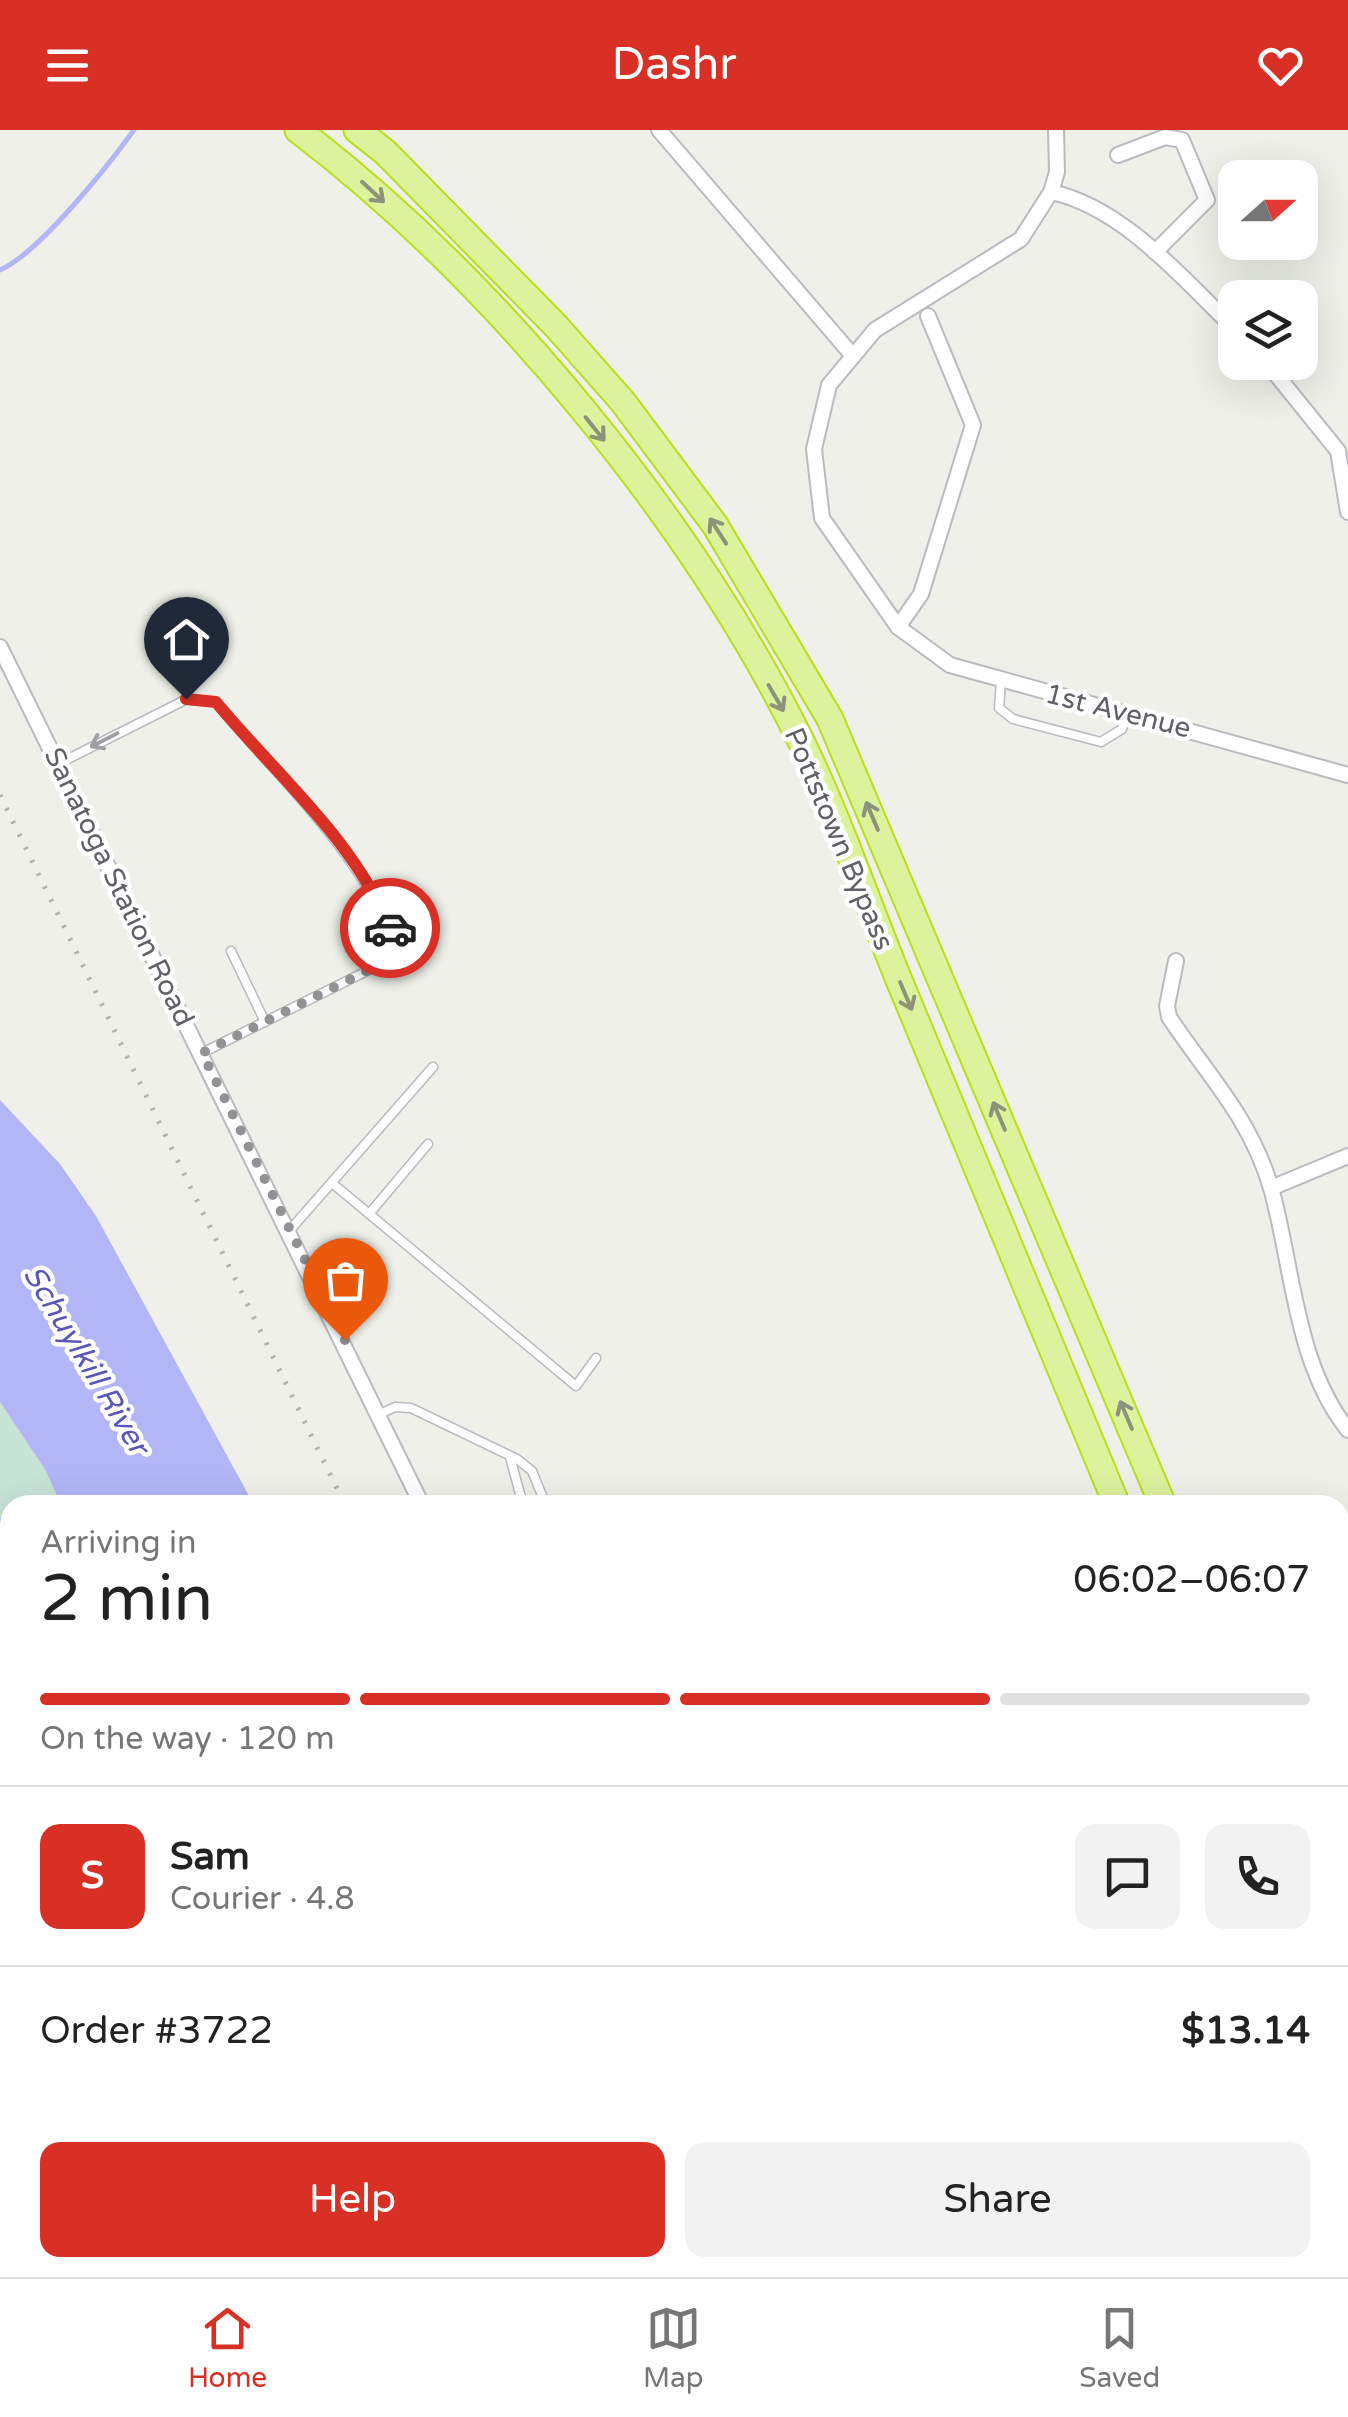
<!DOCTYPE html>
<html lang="en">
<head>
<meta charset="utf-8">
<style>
  :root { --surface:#fff; --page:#f2f2f2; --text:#222; --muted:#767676; --line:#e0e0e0; --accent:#d93025 }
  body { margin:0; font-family:"Varela Round",sans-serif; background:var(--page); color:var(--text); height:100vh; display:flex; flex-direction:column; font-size:38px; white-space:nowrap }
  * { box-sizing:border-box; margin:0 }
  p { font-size:32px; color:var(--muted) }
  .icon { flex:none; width:55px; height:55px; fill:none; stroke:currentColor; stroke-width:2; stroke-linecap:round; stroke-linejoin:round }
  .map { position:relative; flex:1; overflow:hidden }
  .side { position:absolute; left:0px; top:1365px; width:1350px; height:782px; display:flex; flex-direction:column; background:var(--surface); border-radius:30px 30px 0 0; box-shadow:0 10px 40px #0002 }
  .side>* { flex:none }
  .needle { width:65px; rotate:69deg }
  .controls { position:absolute; left:1218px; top:30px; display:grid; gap:20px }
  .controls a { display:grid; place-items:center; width:100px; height:100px; border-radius:20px; background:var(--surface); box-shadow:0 10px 40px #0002; font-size:50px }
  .pin { position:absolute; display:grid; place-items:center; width:85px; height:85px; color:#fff; margin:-102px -42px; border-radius:50% 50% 50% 0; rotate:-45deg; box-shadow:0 0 10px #0007 }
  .pin .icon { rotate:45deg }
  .courier { position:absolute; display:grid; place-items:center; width:100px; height:100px; margin:-50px; border:8px solid #d93025; border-radius:50%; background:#fff; color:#222; box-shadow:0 2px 12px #0007 }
  .head em { font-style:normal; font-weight:600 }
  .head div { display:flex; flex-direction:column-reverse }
  .head { display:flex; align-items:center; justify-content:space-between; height:170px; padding:0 40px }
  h1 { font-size:65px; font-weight:600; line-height:75px }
  .bar { display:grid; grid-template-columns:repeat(4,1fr); gap:15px 10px; align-content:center; height:120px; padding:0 40px }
  .bar i { height:12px; border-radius:8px; background:var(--line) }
  .bar .on { background:var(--accent) }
  .bar p { grid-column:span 4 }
  .line { display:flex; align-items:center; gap:25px; padding:0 40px; border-top:2px solid var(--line) }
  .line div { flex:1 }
  .round { display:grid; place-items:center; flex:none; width:105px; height:105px; border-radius:20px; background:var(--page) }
  .action { display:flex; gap:20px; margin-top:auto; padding:20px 40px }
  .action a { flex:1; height:115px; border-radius:20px; background:var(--accent); color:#fff; font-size:40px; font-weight:600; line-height:115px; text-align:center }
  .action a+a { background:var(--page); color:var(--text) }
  header { display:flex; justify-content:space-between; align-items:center; height:130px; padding:0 40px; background:var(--accent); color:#fff; font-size:45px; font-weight:600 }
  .tabs { display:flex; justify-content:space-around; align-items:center; height:140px; border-top:2px solid var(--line); background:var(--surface); font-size:28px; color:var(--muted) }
  .tabs a { display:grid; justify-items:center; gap:5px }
  .tabs .on { color:var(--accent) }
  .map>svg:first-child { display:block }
  .green { fill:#c8e4d6 }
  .water { fill:#b2b6f6 }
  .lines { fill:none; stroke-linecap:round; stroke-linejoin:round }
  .stream { stroke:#b2b6f6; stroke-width:5 }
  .service-casing { stroke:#bbbac0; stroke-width:11 }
  .minor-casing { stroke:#bbbac0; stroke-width:18 }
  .motorway-casing { stroke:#b9df19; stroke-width:29 }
  .path { stroke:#a2c5bd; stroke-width:4; stroke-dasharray:10 5; stroke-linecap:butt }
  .service { stroke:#fff; stroke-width:8 }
  .minor { stroke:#fff; stroke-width:14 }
  .motorway { stroke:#ddf29d; stroke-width:25 }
  .rail { stroke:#b2b2b3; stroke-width:5; stroke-dasharray:2.5 12; stroke-linecap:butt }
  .oneway { stroke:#8c937a }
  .oneway2 { stroke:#a0a0a4 }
  .done { stroke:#929294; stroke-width:10; stroke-dasharray:0 18 }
  .route { stroke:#d93025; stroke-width:12 }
  .labels { text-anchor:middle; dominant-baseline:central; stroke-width:9; stroke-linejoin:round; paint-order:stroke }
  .street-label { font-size:28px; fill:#606067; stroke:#fff }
  .water-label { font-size:30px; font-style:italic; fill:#5856b8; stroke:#fff }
</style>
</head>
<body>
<header><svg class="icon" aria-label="menu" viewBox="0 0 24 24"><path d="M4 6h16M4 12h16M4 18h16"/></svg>Dashr<svg class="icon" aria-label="heart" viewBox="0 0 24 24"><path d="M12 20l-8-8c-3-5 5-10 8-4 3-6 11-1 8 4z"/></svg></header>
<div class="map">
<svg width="1348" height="2147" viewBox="0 0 1348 2147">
  <rect width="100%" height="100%" fill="#eef0e9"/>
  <polygon class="green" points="0,1272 46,1341 61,1375 10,1375 10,2138 302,2138 303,2147 0,2147"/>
  <g class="water">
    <polygon points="0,970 60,1034 96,1086 254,1375 61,1375 46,1341 0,1272"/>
    <polygon points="302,2138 497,2138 498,2147 303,2147"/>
  </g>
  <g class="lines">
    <g class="stream">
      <path d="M0 140C39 123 107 37 134 0"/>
      <polyline points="0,1390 10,1397"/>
    </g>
    <defs>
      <g id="service">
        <polyline points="1001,551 999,578 1013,589 1101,612 1122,599 1127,583"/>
        <path d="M58 634 187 569 216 572C289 660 356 715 401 824L202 923"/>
        <polyline points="231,821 265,892"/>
        <polyline points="332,1053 576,1256 596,1228"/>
        <polyline points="369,1084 428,1014"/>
        <polyline points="290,1100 433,937"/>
        <polyline points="380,1284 395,1277 411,1278 517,1329 532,1341 546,1375"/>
        <polyline points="510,1327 523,1375"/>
      </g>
      <g id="minor">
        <polyline points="659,0 853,226"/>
        <polyline points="1056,0 1057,42 1051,62 1021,109 875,200 829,255 814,319 822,388 898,497 950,535 1348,645"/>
        <polyline points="1118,25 1165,7 1182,10 1207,70 1155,122"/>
        <path d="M1051 62C1123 77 1183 149 1235 199"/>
        <polyline points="1266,232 1338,321 1348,382"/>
        <polyline points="898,497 921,464 973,295 928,186"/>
        <polyline points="0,517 422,1375"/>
        <path d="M1176 831 1167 876 1169 887C1208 946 1250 987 1271 1058 1293 1136 1295 1234 1348 1300"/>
        <polyline points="1271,1058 1348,1026"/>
        <polyline points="651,2138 653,2147"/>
      </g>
      <g id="motorway">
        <path d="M298 0C496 151 692 390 802 613 840 691 868 775 901 855 973 1028 1045 1202 1117 1375"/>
        <polyline points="357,0 385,22 556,196 623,272 715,395 830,589 1163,1375"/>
        <polyline points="1340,1806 1348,1826"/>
        <polyline points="1340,1914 1348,1934"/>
      </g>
    </defs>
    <use href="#service" class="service-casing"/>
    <use href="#minor" class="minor-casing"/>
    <use href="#motorway" class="motorway-casing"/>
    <g class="path">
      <polyline points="0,1497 10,1507"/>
      <polyline points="272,2138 273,2147"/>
    </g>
    <use href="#service" class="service"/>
    <use href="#minor" class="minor"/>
    <use href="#motorway" class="motorway"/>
    <g class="rail">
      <polyline points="0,665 345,1375"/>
      <polyline points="571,2138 572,2147"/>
    </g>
  </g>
  <defs><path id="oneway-shaft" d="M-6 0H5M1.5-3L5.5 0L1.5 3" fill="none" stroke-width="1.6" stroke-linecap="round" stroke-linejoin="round" transform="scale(2.5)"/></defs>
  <g class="oneway">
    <use href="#oneway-shaft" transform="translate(373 62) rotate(43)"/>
    <use href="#oneway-shaft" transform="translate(595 299) rotate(51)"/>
    <use href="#oneway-shaft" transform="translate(718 401) rotate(-123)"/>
    <use href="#oneway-shaft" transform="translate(776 568) rotate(60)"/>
    <use href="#oneway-shaft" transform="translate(872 686) rotate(-113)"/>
    <use href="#oneway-shaft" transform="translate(906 866) rotate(67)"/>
    <use href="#oneway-shaft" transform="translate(999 986) rotate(-113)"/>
    <use href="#oneway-shaft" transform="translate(1126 1285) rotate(-113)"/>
  </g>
  <use class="oneway2" href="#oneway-shaft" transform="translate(104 610) rotate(153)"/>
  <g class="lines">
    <polyline class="done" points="345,1210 202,923 401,824 390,798"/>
    <path class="route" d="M186 569 216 572C277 646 353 708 390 798"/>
  </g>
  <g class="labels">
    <g class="street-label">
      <text transform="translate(1118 581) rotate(14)">1st Avenue</text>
      <text transform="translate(839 709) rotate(67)">Pottstown Bypass</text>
      <text transform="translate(119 757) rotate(64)">Sanatoga Station Road</text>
    </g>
    <g class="water-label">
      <text transform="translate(86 1230) rotate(59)">Schuylkill River</text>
    </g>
  </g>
</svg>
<div class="controls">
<a><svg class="needle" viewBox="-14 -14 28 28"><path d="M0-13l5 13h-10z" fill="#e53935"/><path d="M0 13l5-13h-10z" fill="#767676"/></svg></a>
<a><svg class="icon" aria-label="layers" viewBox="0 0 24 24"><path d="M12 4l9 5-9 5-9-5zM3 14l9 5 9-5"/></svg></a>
</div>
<div class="pin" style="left:345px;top:1210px;background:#ea580c"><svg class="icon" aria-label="bag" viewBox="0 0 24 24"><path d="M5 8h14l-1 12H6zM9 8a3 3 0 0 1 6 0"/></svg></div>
<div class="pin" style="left:186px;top:569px;background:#1f2937"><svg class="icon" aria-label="home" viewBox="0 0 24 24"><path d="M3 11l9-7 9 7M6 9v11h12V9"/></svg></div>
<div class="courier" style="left:390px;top:798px"><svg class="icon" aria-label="car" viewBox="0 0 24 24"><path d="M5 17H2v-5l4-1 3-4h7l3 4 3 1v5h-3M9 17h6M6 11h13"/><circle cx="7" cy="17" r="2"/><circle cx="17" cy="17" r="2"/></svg></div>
<section class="side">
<div class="head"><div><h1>2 min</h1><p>Arriving in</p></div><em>06:02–06:07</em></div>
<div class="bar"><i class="on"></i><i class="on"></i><i class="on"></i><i></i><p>On the way · 120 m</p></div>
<div class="line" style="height:180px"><b class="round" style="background:var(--accent);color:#fff">S</b><div><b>Sam</b><p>Courier · 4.8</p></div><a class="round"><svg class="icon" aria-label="chat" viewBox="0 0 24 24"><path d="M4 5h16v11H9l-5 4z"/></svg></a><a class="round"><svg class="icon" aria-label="phone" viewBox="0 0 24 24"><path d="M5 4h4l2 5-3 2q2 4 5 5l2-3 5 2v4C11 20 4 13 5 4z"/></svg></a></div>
<div class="line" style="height:130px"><div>Order #3722</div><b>$13.14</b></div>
<div class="action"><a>Help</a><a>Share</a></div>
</section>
</div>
<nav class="tabs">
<a class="on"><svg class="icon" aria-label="home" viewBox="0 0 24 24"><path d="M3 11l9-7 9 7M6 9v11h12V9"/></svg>Home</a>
<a><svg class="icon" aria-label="map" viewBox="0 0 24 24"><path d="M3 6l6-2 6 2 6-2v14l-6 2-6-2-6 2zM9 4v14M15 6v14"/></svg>Map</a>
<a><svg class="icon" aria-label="saved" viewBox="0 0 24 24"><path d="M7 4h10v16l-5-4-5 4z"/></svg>Saved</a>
</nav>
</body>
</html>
